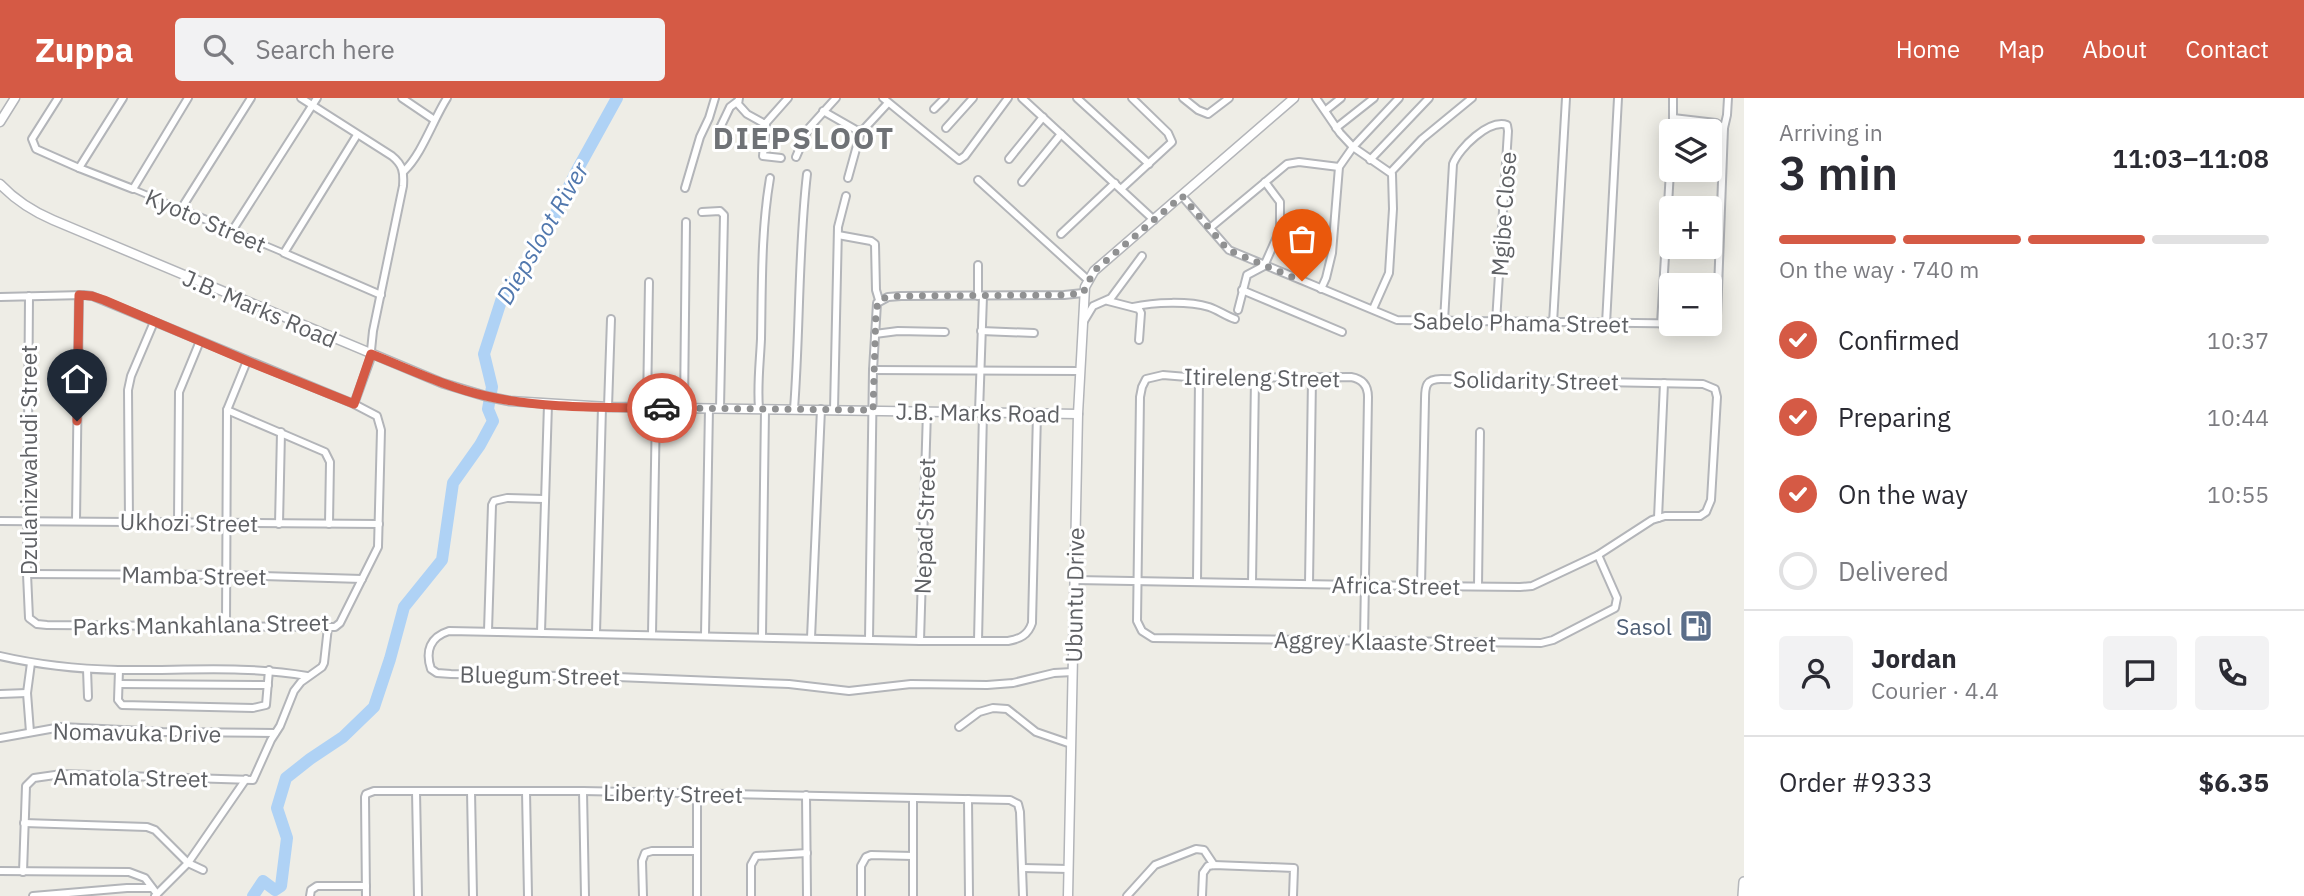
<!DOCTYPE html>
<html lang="en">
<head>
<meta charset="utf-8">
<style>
  :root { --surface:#fff; --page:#f2f2f3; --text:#2b2b33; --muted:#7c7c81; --line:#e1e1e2; --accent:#d55a45 }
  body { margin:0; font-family:"IBM Plex Sans",sans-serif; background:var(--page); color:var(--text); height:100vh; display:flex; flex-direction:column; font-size:26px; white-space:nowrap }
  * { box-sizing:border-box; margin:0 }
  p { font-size:23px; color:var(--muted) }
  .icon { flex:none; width:38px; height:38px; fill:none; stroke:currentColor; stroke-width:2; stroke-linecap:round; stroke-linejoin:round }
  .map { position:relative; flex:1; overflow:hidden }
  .panel { display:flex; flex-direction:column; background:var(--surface); width:560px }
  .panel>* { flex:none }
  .buttons { position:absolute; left:1659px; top:21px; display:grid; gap:14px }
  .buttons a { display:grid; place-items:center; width:63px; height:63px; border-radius:7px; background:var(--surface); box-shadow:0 4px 18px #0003; font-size:35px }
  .pin { position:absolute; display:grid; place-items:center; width:60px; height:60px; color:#fff; margin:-72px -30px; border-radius:50% 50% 50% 0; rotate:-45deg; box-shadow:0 0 7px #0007 }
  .pin .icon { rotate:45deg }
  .courier { position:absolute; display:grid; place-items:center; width:70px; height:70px; margin:-35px; border:5px solid #d55a45; border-radius:50%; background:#fff; color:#222; box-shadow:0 2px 9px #0007 }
  .overview em { font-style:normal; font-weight:600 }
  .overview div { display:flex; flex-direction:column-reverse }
  .overview { display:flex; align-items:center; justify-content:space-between; height:119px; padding:0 35px }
  h1 { font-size:46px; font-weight:600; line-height:52px }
  .bar { display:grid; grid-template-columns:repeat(4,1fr); gap:10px 7px; align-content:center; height:84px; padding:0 35px }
  .bar i { height:9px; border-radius:5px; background:var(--line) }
  .bar .on { background:var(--accent) }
  .bar p { grid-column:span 4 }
  .line { display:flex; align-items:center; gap:18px; padding:0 35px; border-top:2px solid var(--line) }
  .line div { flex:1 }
  .round { display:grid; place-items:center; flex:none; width:74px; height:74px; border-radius:7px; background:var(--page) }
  ol { padding:0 35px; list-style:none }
  li { display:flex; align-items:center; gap:21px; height:77px }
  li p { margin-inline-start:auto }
  li .icon { padding:7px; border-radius:50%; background:var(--accent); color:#fff; stroke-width:4 }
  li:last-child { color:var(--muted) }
  li i { width:38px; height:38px; border:4px solid var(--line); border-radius:50% }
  header { display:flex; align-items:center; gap:42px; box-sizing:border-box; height:98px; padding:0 35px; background:var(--accent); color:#fff }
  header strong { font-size:33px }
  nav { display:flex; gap:38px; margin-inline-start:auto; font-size:24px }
  .search { width:490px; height:63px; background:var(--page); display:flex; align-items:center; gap:18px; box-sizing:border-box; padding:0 24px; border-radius:7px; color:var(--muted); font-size:26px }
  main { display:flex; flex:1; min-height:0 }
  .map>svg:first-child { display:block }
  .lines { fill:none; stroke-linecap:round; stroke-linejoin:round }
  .river { stroke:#afd2f5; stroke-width:12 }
  .pedestrian-casing { stroke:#b3b5b9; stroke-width:8 }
  .minor-casing { stroke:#b3b5b9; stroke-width:10 }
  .tertiary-casing { stroke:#b3b5b9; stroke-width:11 }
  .secondary-casing { stroke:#b5b7bb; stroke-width:12 }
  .pedestrian { stroke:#fff; stroke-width:4.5 }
  .minor { stroke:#fff; stroke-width:6 }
  .tertiary { stroke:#fff; stroke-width:8 }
  .secondary { stroke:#fff; stroke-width:9 }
  .done { stroke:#909192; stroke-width:7; stroke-dasharray:0 12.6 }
  .route { stroke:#d55a45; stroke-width:9 }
  .labels { text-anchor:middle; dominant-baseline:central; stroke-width:6; stroke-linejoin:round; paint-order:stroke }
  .street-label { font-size:23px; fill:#5e6064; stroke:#fff }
  .service-label { font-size:23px; fill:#4e5e75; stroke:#fff; text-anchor:end }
  .water-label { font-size:24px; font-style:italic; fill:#5178ae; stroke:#fff }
  .district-label { font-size:30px; font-weight:bold; letter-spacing:2px; fill:#6f7276; stroke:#fff }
</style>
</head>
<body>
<header>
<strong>Zuppa</strong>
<div class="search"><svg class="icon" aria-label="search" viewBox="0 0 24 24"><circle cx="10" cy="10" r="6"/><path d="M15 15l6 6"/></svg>Search here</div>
<nav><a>Home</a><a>Map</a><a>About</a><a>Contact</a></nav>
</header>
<main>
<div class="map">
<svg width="1744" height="798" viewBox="0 0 1744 798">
  <rect width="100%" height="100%" fill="#eeede6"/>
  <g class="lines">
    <polyline class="river" points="253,798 263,783 275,792 281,788 287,740 277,710 286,680 310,661 343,639 374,609 390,561 404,509 442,462 453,385 480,347 493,323 488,311 492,289 484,256 503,197 539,150 575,76 617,0"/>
    <defs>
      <g id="pedestrian">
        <polyline points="133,91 181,111"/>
        <polyline points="232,133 284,155"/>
      </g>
      <g id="minor">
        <polyline points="58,0 32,41 36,51 79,70 133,91 188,0"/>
        <polyline points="251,0 181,111 232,133 317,0"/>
        <path d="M301 0 392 58C403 67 404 74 403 88L373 233 370 262 354 306"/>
        <polyline points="402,0 433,21"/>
        <polyline points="739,0 738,6 747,16 765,26 788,0"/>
        <polyline points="883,0 959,62 965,58 1008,0"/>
        <polyline points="1022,0 1154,122"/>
        <polyline points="1077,0 1149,66"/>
        <polyline points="1183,0 1198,12 1208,16 1229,0"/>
        <polyline points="1316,0 1340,35 1353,49 1392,76 1393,111 1389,175 1373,211"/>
        <polyline points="934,11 945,0"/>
        <polyline points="1326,12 1341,0"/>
        <polyline points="823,13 858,33 864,31 888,5"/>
        <polyline points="1673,20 1716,25 1724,30"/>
        <polyline points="766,26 763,58 781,60"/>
        <polyline points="946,30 973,0"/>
        <polyline points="1336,30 1374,0"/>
        <polyline points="719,32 730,9 738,3"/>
        <polyline points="1673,33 1673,0"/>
        <polyline points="357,37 284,155 381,197"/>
        <polyline points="796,59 808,31 836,0"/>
        <polyline points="1009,61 1043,19"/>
        <polyline points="1370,62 1429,0"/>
        <polyline points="79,70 123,0"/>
        <path d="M404 73C422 56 433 22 447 0"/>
        <polyline points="1391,74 1422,41 1472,0"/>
        <polyline points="848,80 861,33"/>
        <polyline points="978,82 1088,182"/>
        <polyline points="1022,84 1061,36"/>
        <polyline points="685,90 700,39 709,20 715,0"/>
        <polyline points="1121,91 1172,44 1168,35 1132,0"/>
        <polyline points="1182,98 1229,152 1397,222 1711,226 1715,225 1717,218 1724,30 1727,17 1728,0"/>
        <polyline points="702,114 720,113 724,117 720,310"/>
        <polyline points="1210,130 1287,66 1299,64 1339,69"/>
        <polyline points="1061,136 1115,85"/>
        <polyline points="838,137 871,143 875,146 876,192 879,202"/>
        <polyline points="978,167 978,198"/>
        <polyline points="1321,191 1326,180 1332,155 1339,69 1353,49 1399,0"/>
        <polyline points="1242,192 1342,234"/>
        <polyline points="0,199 84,197 92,198 354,306 377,318 381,332 378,449 340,525 335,529 47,527 37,526 29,520 27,476 29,198"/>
        <polyline points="1108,203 1139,211 1141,215 1139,242"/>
        <path d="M1133 209C1154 204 1189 203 1209 209 1218 212 1226 218 1235 221"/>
        <polyline points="1238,212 1247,177 1264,168 1280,132 1280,104 1265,84"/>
        <polyline points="1084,223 1093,208 1111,200 1142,158"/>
        <path d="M1444 223 1453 66C1459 50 1489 21 1507 27L1508 33 1496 224"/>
        <polyline points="1553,225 1566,0"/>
        <polyline points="1606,226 1618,0"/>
        <polyline points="1661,226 1671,56"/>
        <polyline points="981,233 1034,235"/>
        <polyline points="875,236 898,233 945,234"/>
        <polyline points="873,272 1080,273"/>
        <polyline points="608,309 611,221"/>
        <polyline points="647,309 649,184"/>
        <polyline points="684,310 686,124"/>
        <path d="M759 310C757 287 760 264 761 241 762 187 761 133 770 80"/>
        <path d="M794 311C800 233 798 153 807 76"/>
        <polyline points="227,312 325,354 330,364 329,426"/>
        <polyline points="834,312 838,129 846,98"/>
        <polyline points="979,314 983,198"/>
        <path d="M1037 315 1032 525C1028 537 1020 541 1008 543H920L449 533C430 539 425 553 431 571L437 575 451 576 617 579 789 586 849 593 911 586 987 587 1013 585 1054 575 1073 574"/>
        <polyline points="1658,420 1664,285"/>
        <polyline points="0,423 379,426"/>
        <polyline points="76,423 79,197"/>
        <polyline points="129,424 128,292 131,278 154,224"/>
        <polyline points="178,424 179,294 200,243"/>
        <polyline points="279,426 281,334"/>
        <polyline points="27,476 227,477 362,481"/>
        <path d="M1075 482 1421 488 1520 489 1532 488 1598 457 1652 422 1665 418H1700L1706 414 1711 402 1717 299 1715 291 1703 286 1441 281C1426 281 1425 288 1425 301L1421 488"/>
        <polyline points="1197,484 1199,280"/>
        <polyline points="1252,485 1255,280"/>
        <polyline points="1309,486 1312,280"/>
        <polyline points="1478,488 1480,334"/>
        <polyline points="226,527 227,312 247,263"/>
        <polyline points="488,533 492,407 494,403 507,400 544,401"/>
        <polyline points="541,534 548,306"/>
        <polyline points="596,535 602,309"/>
        <polyline points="652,536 656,310"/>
        <polyline points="705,537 709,310"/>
        <polyline points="762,538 765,311"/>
        <polyline points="811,540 821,311"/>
        <polyline points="869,541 873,272 877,205 888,199 901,198 1064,197 1083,195"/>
        <path d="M1364 542 1368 299C1368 288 1363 281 1351 279L1199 280 1163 277 1146 281 1142 289 1140 299 1137 523 1142 533 1153 540 1541 545 1553 542 1615 510 1617 500 1598 457"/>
        <polyline points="920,543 927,313"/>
        <polyline points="978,543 983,314"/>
        <path d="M0 558C39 567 78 571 118 572 181 573 245 567 307 578"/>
        <polyline points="87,571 88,599"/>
        <polyline points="119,572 118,602 122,607 253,610 266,607 269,572"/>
        <polyline points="119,586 268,587"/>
        <polyline points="0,596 27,595"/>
        <polyline points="959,629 979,614 993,610 1007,611 1036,634 1071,646"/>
        <polyline points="30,634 27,595 31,565"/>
        <polyline points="0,640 61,629 163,634 275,635"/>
        <polyline points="416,693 418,798"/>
        <polyline points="471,693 473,798"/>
        <polyline points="526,693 528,798"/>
        <polyline points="583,693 585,798"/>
        <polyline points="806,697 807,798"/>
        <polyline points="913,700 913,798"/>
        <polyline points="968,701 969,798"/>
        <polyline points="24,725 147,729 155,732 188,765 203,772"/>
        <polyline points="1023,770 1069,771"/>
        <polyline points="0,773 129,774 145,780 157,796 155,798"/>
        <polyline points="23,774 26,688 34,680 62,676 253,682 271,642 280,628 294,593 301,584 322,569 324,565 328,529"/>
        <polyline points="157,796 188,765 246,681"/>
        <polyline points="33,798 127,790 152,790"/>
        <polyline points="310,798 311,792 317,788 366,788"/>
        <polyline points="366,798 365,699 366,696 374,693 583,693 1010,702 1018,706 1020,714 1023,798"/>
        <polyline points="643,798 642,763 645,755 652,753 696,753"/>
        <polyline points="697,798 697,695"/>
        <polyline points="751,798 751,767 756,758 807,755"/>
        <polyline points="861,798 861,768 866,759 871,757 913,758"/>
        <polyline points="1127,798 1155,767 1196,751 1204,752 1214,767"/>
        <polyline points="1202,798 1203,775 1208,768 1214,767 1294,770 1293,798"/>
      </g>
      <g id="tertiary">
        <polyline points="0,24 15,0"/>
        <path d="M0 86C16 103 32 113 53 122L442 285 485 298 510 303 608 309 1078 316"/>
        <polyline points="1068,798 1078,316 1085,189 1094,173 1294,0"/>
      </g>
      <polyline id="secondary" points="1743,798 1744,784"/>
    </defs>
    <use href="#pedestrian" class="pedestrian-casing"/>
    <use href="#minor" class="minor-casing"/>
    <use href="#tertiary" class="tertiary-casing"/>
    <use href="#secondary" class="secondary-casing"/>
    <use href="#pedestrian" class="pedestrian"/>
    <use href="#minor" class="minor"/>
    <use href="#tertiary" class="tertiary"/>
    <use href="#secondary" class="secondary"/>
  </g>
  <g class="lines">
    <polyline class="done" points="662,310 873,312 876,212 879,202 888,199 901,198 1064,197 1083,195 1094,173 1182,98 1228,152 1302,183"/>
    <path class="route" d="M77 323 79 197 92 198 104 202 247 263 354 306 371 256C409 271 446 289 486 298 543 311 604 309 662 310"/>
  </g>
  <defs>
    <symbol id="fuel-square" viewBox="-11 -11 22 22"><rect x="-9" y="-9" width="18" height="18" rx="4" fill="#5c6f8a" stroke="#fff"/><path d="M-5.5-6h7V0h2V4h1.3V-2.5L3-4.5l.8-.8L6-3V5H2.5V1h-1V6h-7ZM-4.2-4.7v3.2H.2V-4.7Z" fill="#fff"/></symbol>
  </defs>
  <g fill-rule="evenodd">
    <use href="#fuel-square" x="1677" y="509" width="38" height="38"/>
  </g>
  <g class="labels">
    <g class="street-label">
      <text transform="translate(1503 116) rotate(-86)">Mgibe Close</text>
      <text transform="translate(206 122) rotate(23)">Kyoto Street</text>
      <text transform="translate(260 210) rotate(23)">J.B. Marks Road</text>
      <text transform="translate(1521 224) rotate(1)">Sabelo Phama Street</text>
      <text transform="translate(1262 279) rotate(1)">Itireleng Street</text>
      <text transform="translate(1536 282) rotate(1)">Solidarity Street</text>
      <text transform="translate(978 314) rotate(1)">J.B. Marks Road</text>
      <text transform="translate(28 362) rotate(-90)">Dzulanizwahudi Street</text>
      <text transform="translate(189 424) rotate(1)">Ukhozi Street</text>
      <text transform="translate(924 428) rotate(-88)">Nepad Street</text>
      <text transform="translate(194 477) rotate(1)">Mamba Street</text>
      <text transform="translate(1396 487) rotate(1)">Africa Street</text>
      <text transform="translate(1074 497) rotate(-89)">Ubuntu Drive</text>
      <text transform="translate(201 526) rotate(-1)">Parks Mankahlana Street</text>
      <text transform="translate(1385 543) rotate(1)">Aggrey Klaaste Street</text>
      <text transform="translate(540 577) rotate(1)">Bluegum Street</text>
      <text transform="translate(137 634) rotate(1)">Nomavuka Drive</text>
      <text transform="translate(131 679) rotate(1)">Amatola Street</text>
      <text transform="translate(673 695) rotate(1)">Liberty Street</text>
    </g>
    <g class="service-label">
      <text x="1672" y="528">Sasol</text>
    </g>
    <g class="water-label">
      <text transform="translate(542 135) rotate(-60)">Diepsloot River</text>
    </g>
    <g class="district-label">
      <text x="804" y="39">DIEPSLOOT</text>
    </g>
  </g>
</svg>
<div class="buttons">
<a><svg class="icon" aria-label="layers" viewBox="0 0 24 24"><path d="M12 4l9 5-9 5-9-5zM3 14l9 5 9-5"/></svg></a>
<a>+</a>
<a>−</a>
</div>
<div class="pin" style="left:1302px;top:183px;background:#ea580c"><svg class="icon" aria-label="bag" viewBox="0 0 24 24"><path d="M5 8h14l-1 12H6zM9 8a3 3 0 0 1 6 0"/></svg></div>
<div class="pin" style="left:77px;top:323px;background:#1f2937"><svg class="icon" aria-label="home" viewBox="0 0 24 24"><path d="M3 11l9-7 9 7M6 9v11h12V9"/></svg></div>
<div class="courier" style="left:662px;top:310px"><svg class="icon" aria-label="car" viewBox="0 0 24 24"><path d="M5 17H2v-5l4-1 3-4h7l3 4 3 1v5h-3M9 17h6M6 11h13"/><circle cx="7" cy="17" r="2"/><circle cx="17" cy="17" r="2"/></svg></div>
</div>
<section class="panel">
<div class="overview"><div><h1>3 min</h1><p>Arriving in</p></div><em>11:03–11:08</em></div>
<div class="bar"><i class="on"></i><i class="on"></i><i class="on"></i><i></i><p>On the way · 740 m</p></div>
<ol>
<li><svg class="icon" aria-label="check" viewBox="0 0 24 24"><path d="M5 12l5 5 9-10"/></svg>Confirmed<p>10:37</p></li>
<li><svg class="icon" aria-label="check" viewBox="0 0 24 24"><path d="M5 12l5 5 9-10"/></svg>Preparing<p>10:44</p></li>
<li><svg class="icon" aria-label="check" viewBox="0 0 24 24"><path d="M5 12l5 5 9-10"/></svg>On the way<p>10:55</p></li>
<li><i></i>Delivered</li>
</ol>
<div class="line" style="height:126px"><a class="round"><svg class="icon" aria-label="person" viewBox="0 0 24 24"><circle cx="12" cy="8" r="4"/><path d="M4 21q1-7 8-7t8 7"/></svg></a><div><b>Jordan</b><p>Courier · 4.4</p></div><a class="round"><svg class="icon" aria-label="chat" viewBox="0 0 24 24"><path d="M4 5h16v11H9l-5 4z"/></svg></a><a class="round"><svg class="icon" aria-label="phone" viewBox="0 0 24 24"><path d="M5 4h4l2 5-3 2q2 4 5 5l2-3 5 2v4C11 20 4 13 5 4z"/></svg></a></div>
<div class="line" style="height:91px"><div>Order #9333</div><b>$6.35</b></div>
</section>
</main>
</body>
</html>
